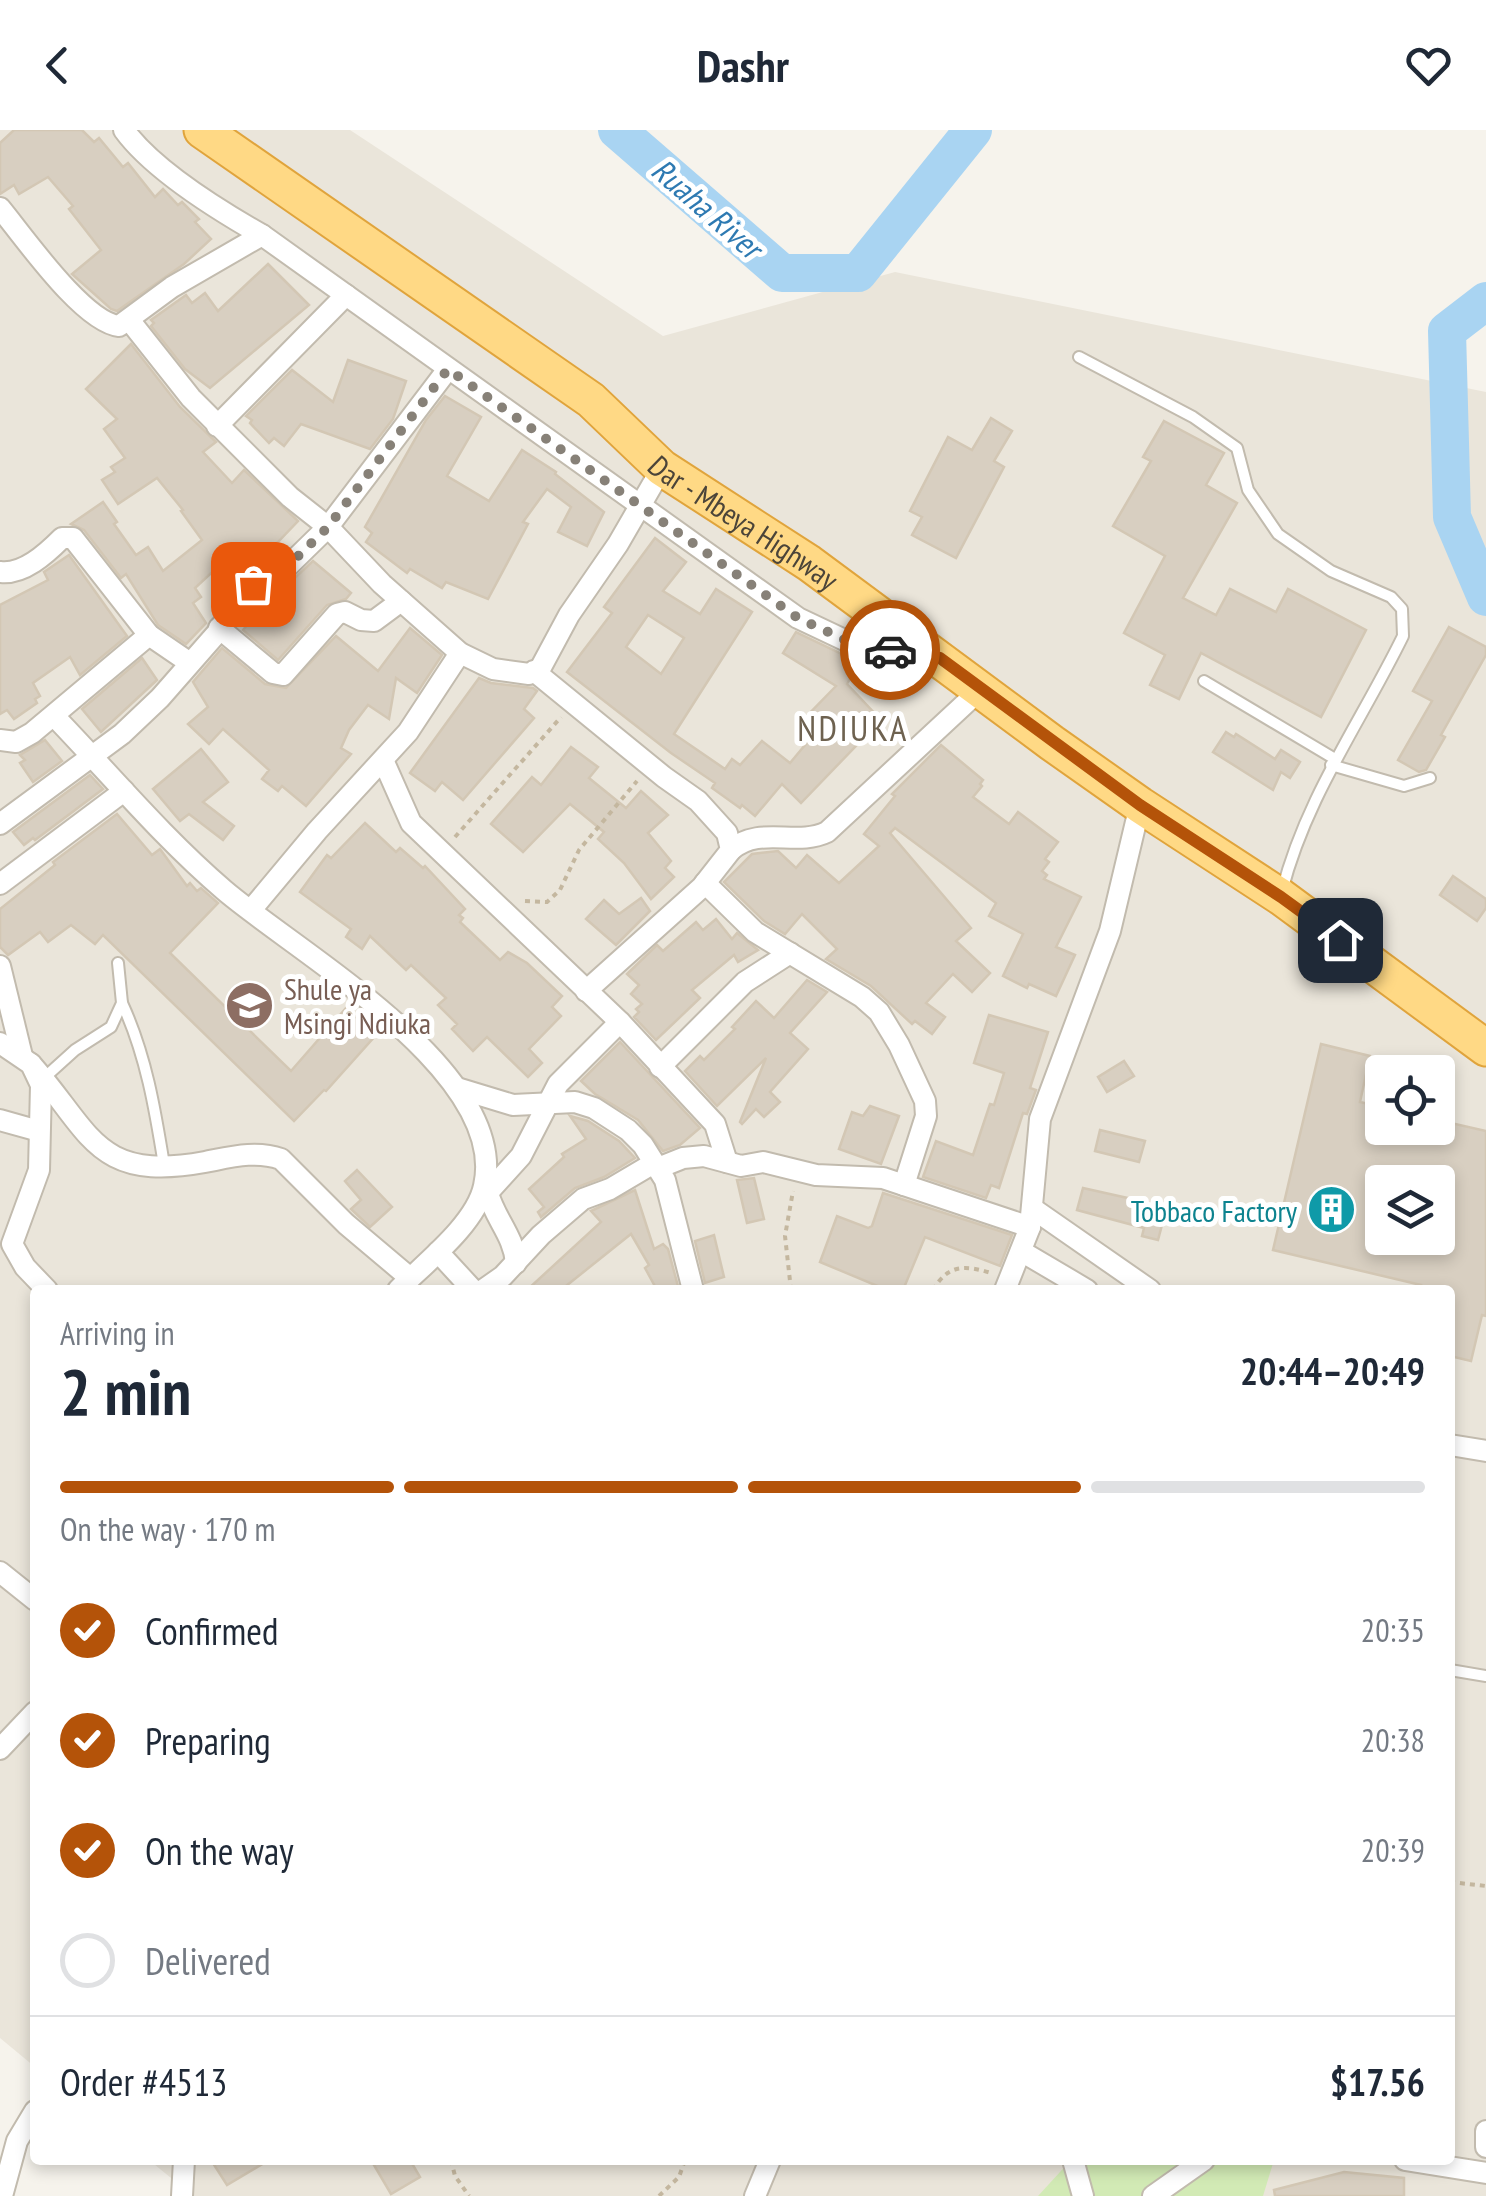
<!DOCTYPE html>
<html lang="en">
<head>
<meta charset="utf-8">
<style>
  :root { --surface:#fff; --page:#f2f2f3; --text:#1f2937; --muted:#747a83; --line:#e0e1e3; --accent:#b45309 }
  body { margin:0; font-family:"PT Sans Narrow",sans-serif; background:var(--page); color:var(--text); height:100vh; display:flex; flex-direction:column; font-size:38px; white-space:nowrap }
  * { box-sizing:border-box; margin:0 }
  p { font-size:32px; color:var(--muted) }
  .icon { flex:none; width:55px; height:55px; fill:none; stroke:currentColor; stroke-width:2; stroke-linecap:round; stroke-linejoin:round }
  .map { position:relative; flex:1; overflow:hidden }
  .details { position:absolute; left:30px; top:1155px; width:1425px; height:880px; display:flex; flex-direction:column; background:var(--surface); border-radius:10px; box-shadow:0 5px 15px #0003 }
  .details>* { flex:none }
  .buttons { position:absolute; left:1365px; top:925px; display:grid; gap:20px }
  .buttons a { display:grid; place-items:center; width:90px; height:90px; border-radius:10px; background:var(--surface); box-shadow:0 5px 15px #0003; font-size:50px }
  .pin { position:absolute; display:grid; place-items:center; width:85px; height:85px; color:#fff; margin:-42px; border-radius:20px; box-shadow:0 5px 15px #0006 }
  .courier { position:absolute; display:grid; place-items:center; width:100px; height:100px; margin:-50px; border:8px solid #b45309; border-radius:50%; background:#fff; color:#222; box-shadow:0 2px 12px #0007 }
  .overview em { font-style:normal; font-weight:700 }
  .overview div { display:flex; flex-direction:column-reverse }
  .overview { display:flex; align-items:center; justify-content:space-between; height:170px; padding:0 30px }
  h1 { font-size:65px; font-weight:700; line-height:75px }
  .bar { display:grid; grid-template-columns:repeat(4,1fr); gap:15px 10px; align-content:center; height:120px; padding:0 30px }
  .bar i { height:12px; border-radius:8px; background:var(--line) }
  .bar .selected { background:var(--accent) }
  .bar p { grid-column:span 4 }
  .line { display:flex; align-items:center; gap:25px; padding:0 30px; border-top:2px solid var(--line) }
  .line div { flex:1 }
  ol { padding:0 30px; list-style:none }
  li { display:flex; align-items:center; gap:30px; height:110px }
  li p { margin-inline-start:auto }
  li .icon { padding:10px; border-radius:50%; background:var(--accent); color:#fff; stroke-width:4 }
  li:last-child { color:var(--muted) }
  li i { width:55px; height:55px; border:5px solid var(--line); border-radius:50% }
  header { display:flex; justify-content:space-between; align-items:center; height:130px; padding:0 30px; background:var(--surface); font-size:45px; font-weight:700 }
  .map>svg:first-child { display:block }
  .residential { fill:#eae5da; fill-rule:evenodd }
  .green { fill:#d2eab5 }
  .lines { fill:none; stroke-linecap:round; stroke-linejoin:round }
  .river { stroke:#a9d4f2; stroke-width:38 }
  .building { fill:#d8cfc1; stroke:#d3c7b4; stroke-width:2.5; fill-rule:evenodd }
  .service-casing { stroke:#c2bbae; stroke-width:14 }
  .minor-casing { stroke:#c2bbae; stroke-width:24 }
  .trunk-casing { stroke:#e0a43c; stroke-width:39 }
  .path { stroke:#c4b79f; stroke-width:4; stroke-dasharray:5 5; stroke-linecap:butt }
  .service { stroke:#fff; stroke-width:10 }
  .minor { stroke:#fff; stroke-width:20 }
  .trunk { stroke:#ffd985; stroke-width:35 }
  .done { stroke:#878178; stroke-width:10; stroke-dasharray:0 18 }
  .route { stroke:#b45309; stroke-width:12 }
  .labels { text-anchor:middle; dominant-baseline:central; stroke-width:10; stroke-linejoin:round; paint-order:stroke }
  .street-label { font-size:30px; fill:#4b4439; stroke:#fff }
  .education-label { font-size:30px; fill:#785e54; stroke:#fff; text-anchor:start }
  .culture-label { font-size:30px; fill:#0d838f; stroke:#fff; text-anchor:end }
  .water-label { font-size:32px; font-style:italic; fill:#2e7ab2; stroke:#fff }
  .quarter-label { font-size:35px; letter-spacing:2.5px; fill:#6e6250; stroke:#fff }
</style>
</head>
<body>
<header><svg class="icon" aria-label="back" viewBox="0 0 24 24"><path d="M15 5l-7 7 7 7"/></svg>Dashr<svg class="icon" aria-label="heart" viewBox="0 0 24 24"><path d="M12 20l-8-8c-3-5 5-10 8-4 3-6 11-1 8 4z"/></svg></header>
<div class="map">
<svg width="1486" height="2066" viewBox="0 0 1486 2066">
  <rect width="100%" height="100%" fill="#f6f3ec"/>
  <path class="residential" d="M0 0H350L663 206 895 142 1486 262V2066H193L149 2030H1450V1160H35V1937L0 1908ZM1382 942H1438V998H1382ZM1382 1052H1438V1108H1382Z"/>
  <polygon class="green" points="1071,2030 1274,2030 1263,2066 1038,2066"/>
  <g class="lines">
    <g class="river">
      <polyline points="617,0 782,143 858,143 973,0"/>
      <polyline points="1486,171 1447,201 1452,387 1486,467"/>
    </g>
  </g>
  <g class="building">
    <polygon points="14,0 82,0 94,12 99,8 123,37 128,33 155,67 163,59 178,75 182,72 199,89 195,92 211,109 184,134 117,181 111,179 72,144 101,120 69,79 73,76 48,47 19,64 14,55 0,64 0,13"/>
    <polygon points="268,134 309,175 210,258 185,239 151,196 154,193 151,190 186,165 192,173 205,163 218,181"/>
    <polygon points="131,214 180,277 216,312 203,322 232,353 244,340 298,391 255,436 237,419 195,458 201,467 193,473 206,493 186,514 158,495 126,444 121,448 84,400 71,394 103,372 117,392 114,394 136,425 148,417 163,441 202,410 181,381 183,380 157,348 118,374 102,350 115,342 111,337 125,328 104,299 117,289 86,259"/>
    <polygon points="348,230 406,251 393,289 370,319 301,294 284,316 274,308 269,313 250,293 252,290 246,286 292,240 333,272"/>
    <polygon points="445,266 481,287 447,346 489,371 522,320 556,342 555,344 604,382 587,416 558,402 571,377 547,359 523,392 528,394 488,469 446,452 442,458 410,439 407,443 366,412 372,403 365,397 426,290"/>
    <polygon points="991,288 1012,301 994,331 1004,337 956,428 912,405 922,387 910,381 948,307 972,320"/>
    <polygon points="1164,291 1224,323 1206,355 1237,373 1183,468 1216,485 1230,459 1276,482 1288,459 1366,500 1321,587 1201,523 1179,569 1150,555 1165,525 1124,503 1165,426 1113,396 1151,331 1143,327"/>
    <path d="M655 408 686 432 663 461 700 484 716 459 752 482 674 604 725 639 732 629 740 635 762 611 790 633 815 603 802 591 836 556 783 523 796 502 844 525 847 527 844 530 856 538 847 554 881 590 801 673 782 654 755 686 742 675 740 678 712 658 715 653 671 623 567 542 612 483 604 477ZM648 485 684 508 661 544 626 517Z"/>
    <polygon points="69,425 127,506 80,545 70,527 33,553 40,566 35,569 37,573 14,589 7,580 0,584 0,475 48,450 44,442"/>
    <polygon points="313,431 351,463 346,469 327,475 278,530 243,500 280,456 296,447"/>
    <polygon points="1449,497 1486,517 1486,525 1441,605 1445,607 1426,640 1419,642 1398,630 1432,571 1413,561"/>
    <polygon points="410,498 442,525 417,563 396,548 389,589 368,575 349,600 341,618 351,624 306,676 282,656 278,661 262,649 269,640 223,599 209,614 188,594 208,577 193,552 222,518 265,554 286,558 336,506 378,541"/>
    <polygon points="142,528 157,550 101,602 82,579"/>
    <polygon points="479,548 491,553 533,558 537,561 524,579 534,588 463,670 442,652 435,661 410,643"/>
    <polygon points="1226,602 1234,607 1236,604 1275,629 1281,620 1300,632 1290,648 1281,642 1273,660 1213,622"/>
    <polygon points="45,610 62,631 33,652 20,633 25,630 20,625"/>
    <polygon points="941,615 983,650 980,654 982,656 973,667 1009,694 1018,682 1058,712 1045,729 1049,732 1042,741 1047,745 1044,749 1081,767 1056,817 1075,825 1056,866 1029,854 1027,858 1003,846 1023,804 989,786 996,773 895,698 890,703 971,798 956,811 990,843 972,862 953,844 926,873 945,887 932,904 915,891 912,894 871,856 826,829 837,819 802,784 785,804 764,791 724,752 752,724 778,721 796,738 807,725 839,753 879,716 864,704 895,666 892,664"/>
    <polygon points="571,617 598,637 589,648 626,678 641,661 668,685 648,703 671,731 665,738 674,747 651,769 624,733 598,709 604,702 570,674 523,722 491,694 532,647 541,655"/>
    <polygon points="201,619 228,652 203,672 234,696 223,710 189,684 180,691 153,659"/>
    <polygon points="90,645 103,659 35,710 33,708 24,715 13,702"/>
    <polygon points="117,684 152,725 160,719 187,756 190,753 197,761 201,758 218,773 170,823 291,941 346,878 376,905 326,961 324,960 294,991 103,805 95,814 71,795 48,812 40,802 8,825 0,817 0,779 55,735 53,732"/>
    <polygon points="365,693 396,722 400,718 423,738 425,736 465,779 459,785 463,788 460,792 500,830 508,822 527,833 562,866 552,877 561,886 529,919 542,933 528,947 487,907 473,921 452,899 457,894 438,875 446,868 411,835 406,840 370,806 362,819 346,807 351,799 300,762 327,725 331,728"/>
    <polygon points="1453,746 1486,769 1486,778 1477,791 1440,765"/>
    <polygon points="641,768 650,781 616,815 586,789 604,770 619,784"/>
    <polygon points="716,789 732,809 737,803 758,820 738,832 734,825 692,860 700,868 656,910 634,887 639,882 636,879 642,874 631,864 639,855 627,844 657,815 663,821 696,792 703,800"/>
    <polygon points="807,850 827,862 790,903 808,919 770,962 780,972 764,987 756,979 742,994 740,992 766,928 717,976 685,941 700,926 704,930 735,899 732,897 756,871 774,888"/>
    <polygon points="989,885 1048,902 1030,958 1036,960 1027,984 1023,983 999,1058 991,1055 986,1068 923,1047 936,1011 973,1025 990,974 994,975 1004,943 974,933"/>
    <polygon points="620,912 700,998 680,1015 663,1021 638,990 595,964 581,951"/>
    <path d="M1321 914 1370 926 1360 972 1382 977V998H1438V990L1486 1001V1186L1482 1185 1471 1231 1450 1226V1160H1420L1421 1155 1273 1120ZM1382 1052H1438V1108H1382Z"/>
    <polygon points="1124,931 1134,946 1107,962 1098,947"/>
    <polygon points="870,976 899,986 881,1034 839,1019 852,982 863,986"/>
    <polygon points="570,986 588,991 619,1011 635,1028 604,1047 575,1058 541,1087 538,1082 544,1077 529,1059 564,1027 562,1024 586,1009"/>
    <polygon points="1100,1000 1145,1011 1139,1032 1095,1021"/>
    <polygon points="357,1040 392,1077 370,1097 351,1079 361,1070 345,1051"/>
    <polygon points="754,1048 764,1089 747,1093 737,1050"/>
    <polygon points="1083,1058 1132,1069 1131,1072 1166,1080 1158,1110 1142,1106 1144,1098 1077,1080"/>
    <polygon points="635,1060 654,1119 663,1114 668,1119 679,1160 657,1160 645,1138 649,1135 631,1104 561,1160 527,1160 601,1092 591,1081"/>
    <polygon points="883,1063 1012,1105 1000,1136 925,1107 903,1160 887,1160 820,1132 837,1086 868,1098 872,1096"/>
    <polygon points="714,1105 724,1147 705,1153 695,1111"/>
    <polygon points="211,2030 269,2030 227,2055"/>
    <polygon points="371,2030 410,2030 420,2047 391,2064"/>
    <polygon points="1344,2042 1404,2048 1404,2066 1275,2066 1274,2060"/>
  </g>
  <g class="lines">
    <defs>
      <g id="service">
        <path d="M1079 227 1193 287 1237 318 1248 360 1278 404 1331 441 1391 467 1402 479 1403 506C1361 592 1306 667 1282 761"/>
        <polyline points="1204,551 1335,629"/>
        <polyline points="1331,635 1404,656 1430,648"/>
        <path d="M122 873C146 925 155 979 164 1035"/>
        <polyline points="44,948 75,920 111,897 122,873 118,833"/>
        <polyline points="1450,1540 1486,1546"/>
      </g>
      <g id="minor">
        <path d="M124 0C154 41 218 80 262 105L798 488 855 515 923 526"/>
        <path d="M0 78C24 107 83 192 119 196L172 157 262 105"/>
        <polyline points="130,191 191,268 290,367 328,397 382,454 460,523 493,539 529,544 540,539 569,485 618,414 662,338"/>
        <polyline points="217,296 346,165"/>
        <path d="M0 442C23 445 46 424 62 408H73L149 505 190 533"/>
        <polyline points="219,498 273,543 283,545 337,484 345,482 361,490 374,491 401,471"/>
        <polyline points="534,541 664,647 698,671 727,703 731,720 702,757 586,861"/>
        <path d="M54 586C110 644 162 707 224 760 296 822 510 942 484 1056 476 1094 425 1133 398 1160"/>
        <polyline points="0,610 16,612 32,603 149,505"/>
        <polyline points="383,630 411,693 620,892 715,994 727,1032"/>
        <polyline points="0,694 122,604 160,568 217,503 242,464 253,454 287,437 328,397 448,239"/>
        <path d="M731 720C760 695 796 717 827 702L981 559"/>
        <polyline points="705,753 755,802 862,867 879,882 899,915 925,971 926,986 904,1055"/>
        <polyline points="0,754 124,661"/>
        <polyline points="251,780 317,701 408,602 460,523"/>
        <polyline points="0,836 22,926"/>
        <polyline points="0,913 31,934 41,955 39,1040 12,1114 25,1137 47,1160"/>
        <path d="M31 934C92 1003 95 1052 205 1032 231 1027 256 1020 281 1029L346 1094 410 1148"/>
        <polyline points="660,937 745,852 790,823"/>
        <polyline points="457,958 513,975 575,972 594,978 628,1000 643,1015 665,1050 693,1160"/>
        <polyline points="0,990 39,1001"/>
        <polyline points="658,1038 683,1028 704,1026 741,1036 763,1032 816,1045 883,1048 1030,1097"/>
        <path d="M488 1063C495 1089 514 1106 516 1133"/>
        <polyline points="482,1069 521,1026 558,954 620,892"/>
        <polyline points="1032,1078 1150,1160"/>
        <polyline points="1021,1121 1087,1160"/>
        <polyline points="438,1122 473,1160"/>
        <polyline points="483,1160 503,1146 541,1105 583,1069 610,1059 654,1033"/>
        <polyline points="1005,1160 1030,1097 1040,989 1110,801 1140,675"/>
        <polyline points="1450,1315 1486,1321"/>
        <polyline points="0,1442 35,1470"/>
        <polyline points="0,1619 35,1582"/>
        <polyline points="1486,2001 1486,2017"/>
        <polyline points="1073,2030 1083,2066"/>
        <polyline points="1405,2030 1486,2043"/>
        <polyline points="2,2066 17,2011 35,1981"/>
        <polyline points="182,2066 184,2030"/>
        <polyline points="755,2066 770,2030"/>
        <polyline points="1153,2066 1204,2030"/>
      </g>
      <g id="trunk">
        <path id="s1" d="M202 0 591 270 662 338 809 433 1052 613 1140 675 1281 767 1486 918"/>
      </g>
    </defs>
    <use href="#service" class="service-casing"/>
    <use href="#minor" class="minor-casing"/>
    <use href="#trunk" class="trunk-casing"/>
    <g class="path">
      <polyline points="455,707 561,587"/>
      <polyline points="525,771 547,772 560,760 579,720 637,651"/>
      <polyline points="791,1160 785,1106 793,1061"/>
      <path d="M933 1160C948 1134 965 1135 991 1143"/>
      <polyline points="1450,1752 1486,1756"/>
      <polyline points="451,2030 455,2046 469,2066"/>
      <polyline points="659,2066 679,2047 685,2030"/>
    </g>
    <use href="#service" class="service"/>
    <use href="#minor" class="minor"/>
    <use href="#trunk" class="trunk"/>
  </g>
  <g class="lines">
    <polyline class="done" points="253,454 287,437 328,397 448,239 798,488 856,515 890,520"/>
    <polyline class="route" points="890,520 940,528 1140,675 1281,767 1340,810"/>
  </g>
  <defs>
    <symbol id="school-disc" viewBox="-11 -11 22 22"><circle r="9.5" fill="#8d6e63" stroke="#fff"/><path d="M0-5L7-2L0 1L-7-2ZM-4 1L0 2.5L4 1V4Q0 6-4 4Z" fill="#fff"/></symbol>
    <symbol id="building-disc" viewBox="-11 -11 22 22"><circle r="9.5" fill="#0f9aa8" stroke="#fff"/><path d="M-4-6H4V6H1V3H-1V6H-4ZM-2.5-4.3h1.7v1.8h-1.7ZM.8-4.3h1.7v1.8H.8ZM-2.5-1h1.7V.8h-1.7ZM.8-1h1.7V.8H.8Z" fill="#fff"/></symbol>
  </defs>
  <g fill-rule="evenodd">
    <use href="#school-disc" x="222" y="848" width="55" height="55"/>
    <use href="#building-disc" x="1304" y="1052" width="55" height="55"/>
  </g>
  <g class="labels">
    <g class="street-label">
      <text stroke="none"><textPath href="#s1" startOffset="670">Dar - Mbeya Highway</textPath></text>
    </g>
    <g class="education-label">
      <text x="284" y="858">Shule ya<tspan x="284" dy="34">Msingi Ndiuka</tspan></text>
    </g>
    <g class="culture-label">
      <text x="1297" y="1080">Tobbaco Factory</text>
    </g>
    <g class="water-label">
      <text transform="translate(707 78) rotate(41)">Ruaha River</text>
    </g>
    <g class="quarter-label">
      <text x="853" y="598">NDIUKA</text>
    </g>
  </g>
</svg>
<div class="buttons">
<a><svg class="icon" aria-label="locate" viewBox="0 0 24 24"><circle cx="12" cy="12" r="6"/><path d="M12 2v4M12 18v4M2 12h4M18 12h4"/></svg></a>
<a><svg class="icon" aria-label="layers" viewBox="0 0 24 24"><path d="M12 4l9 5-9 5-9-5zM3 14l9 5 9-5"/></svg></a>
</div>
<div class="pin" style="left:253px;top:454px;background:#ea580c"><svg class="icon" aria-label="bag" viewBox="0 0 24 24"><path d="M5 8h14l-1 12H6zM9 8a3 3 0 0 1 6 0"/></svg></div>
<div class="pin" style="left:1340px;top:810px;background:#1f2937"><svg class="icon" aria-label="home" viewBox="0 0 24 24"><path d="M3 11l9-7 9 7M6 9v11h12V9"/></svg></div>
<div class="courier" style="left:890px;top:520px"><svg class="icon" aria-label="car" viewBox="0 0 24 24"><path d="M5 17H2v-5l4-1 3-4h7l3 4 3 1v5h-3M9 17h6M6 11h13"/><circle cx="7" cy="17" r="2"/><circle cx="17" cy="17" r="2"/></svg></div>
<section class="details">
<div class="overview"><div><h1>2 min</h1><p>Arriving in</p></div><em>20:44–20:49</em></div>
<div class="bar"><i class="selected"></i><i class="selected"></i><i class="selected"></i><i></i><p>On the way · 170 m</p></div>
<ol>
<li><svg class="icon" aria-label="check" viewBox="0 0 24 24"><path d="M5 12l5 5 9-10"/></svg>Confirmed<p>20:35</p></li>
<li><svg class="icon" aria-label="check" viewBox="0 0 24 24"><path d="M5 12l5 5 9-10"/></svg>Preparing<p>20:38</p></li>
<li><svg class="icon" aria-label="check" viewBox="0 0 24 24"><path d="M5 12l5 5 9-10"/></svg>On the way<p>20:39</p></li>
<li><i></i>Delivered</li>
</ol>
<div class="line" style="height:130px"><div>Order #4513</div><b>$17.56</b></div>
</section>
</div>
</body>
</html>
